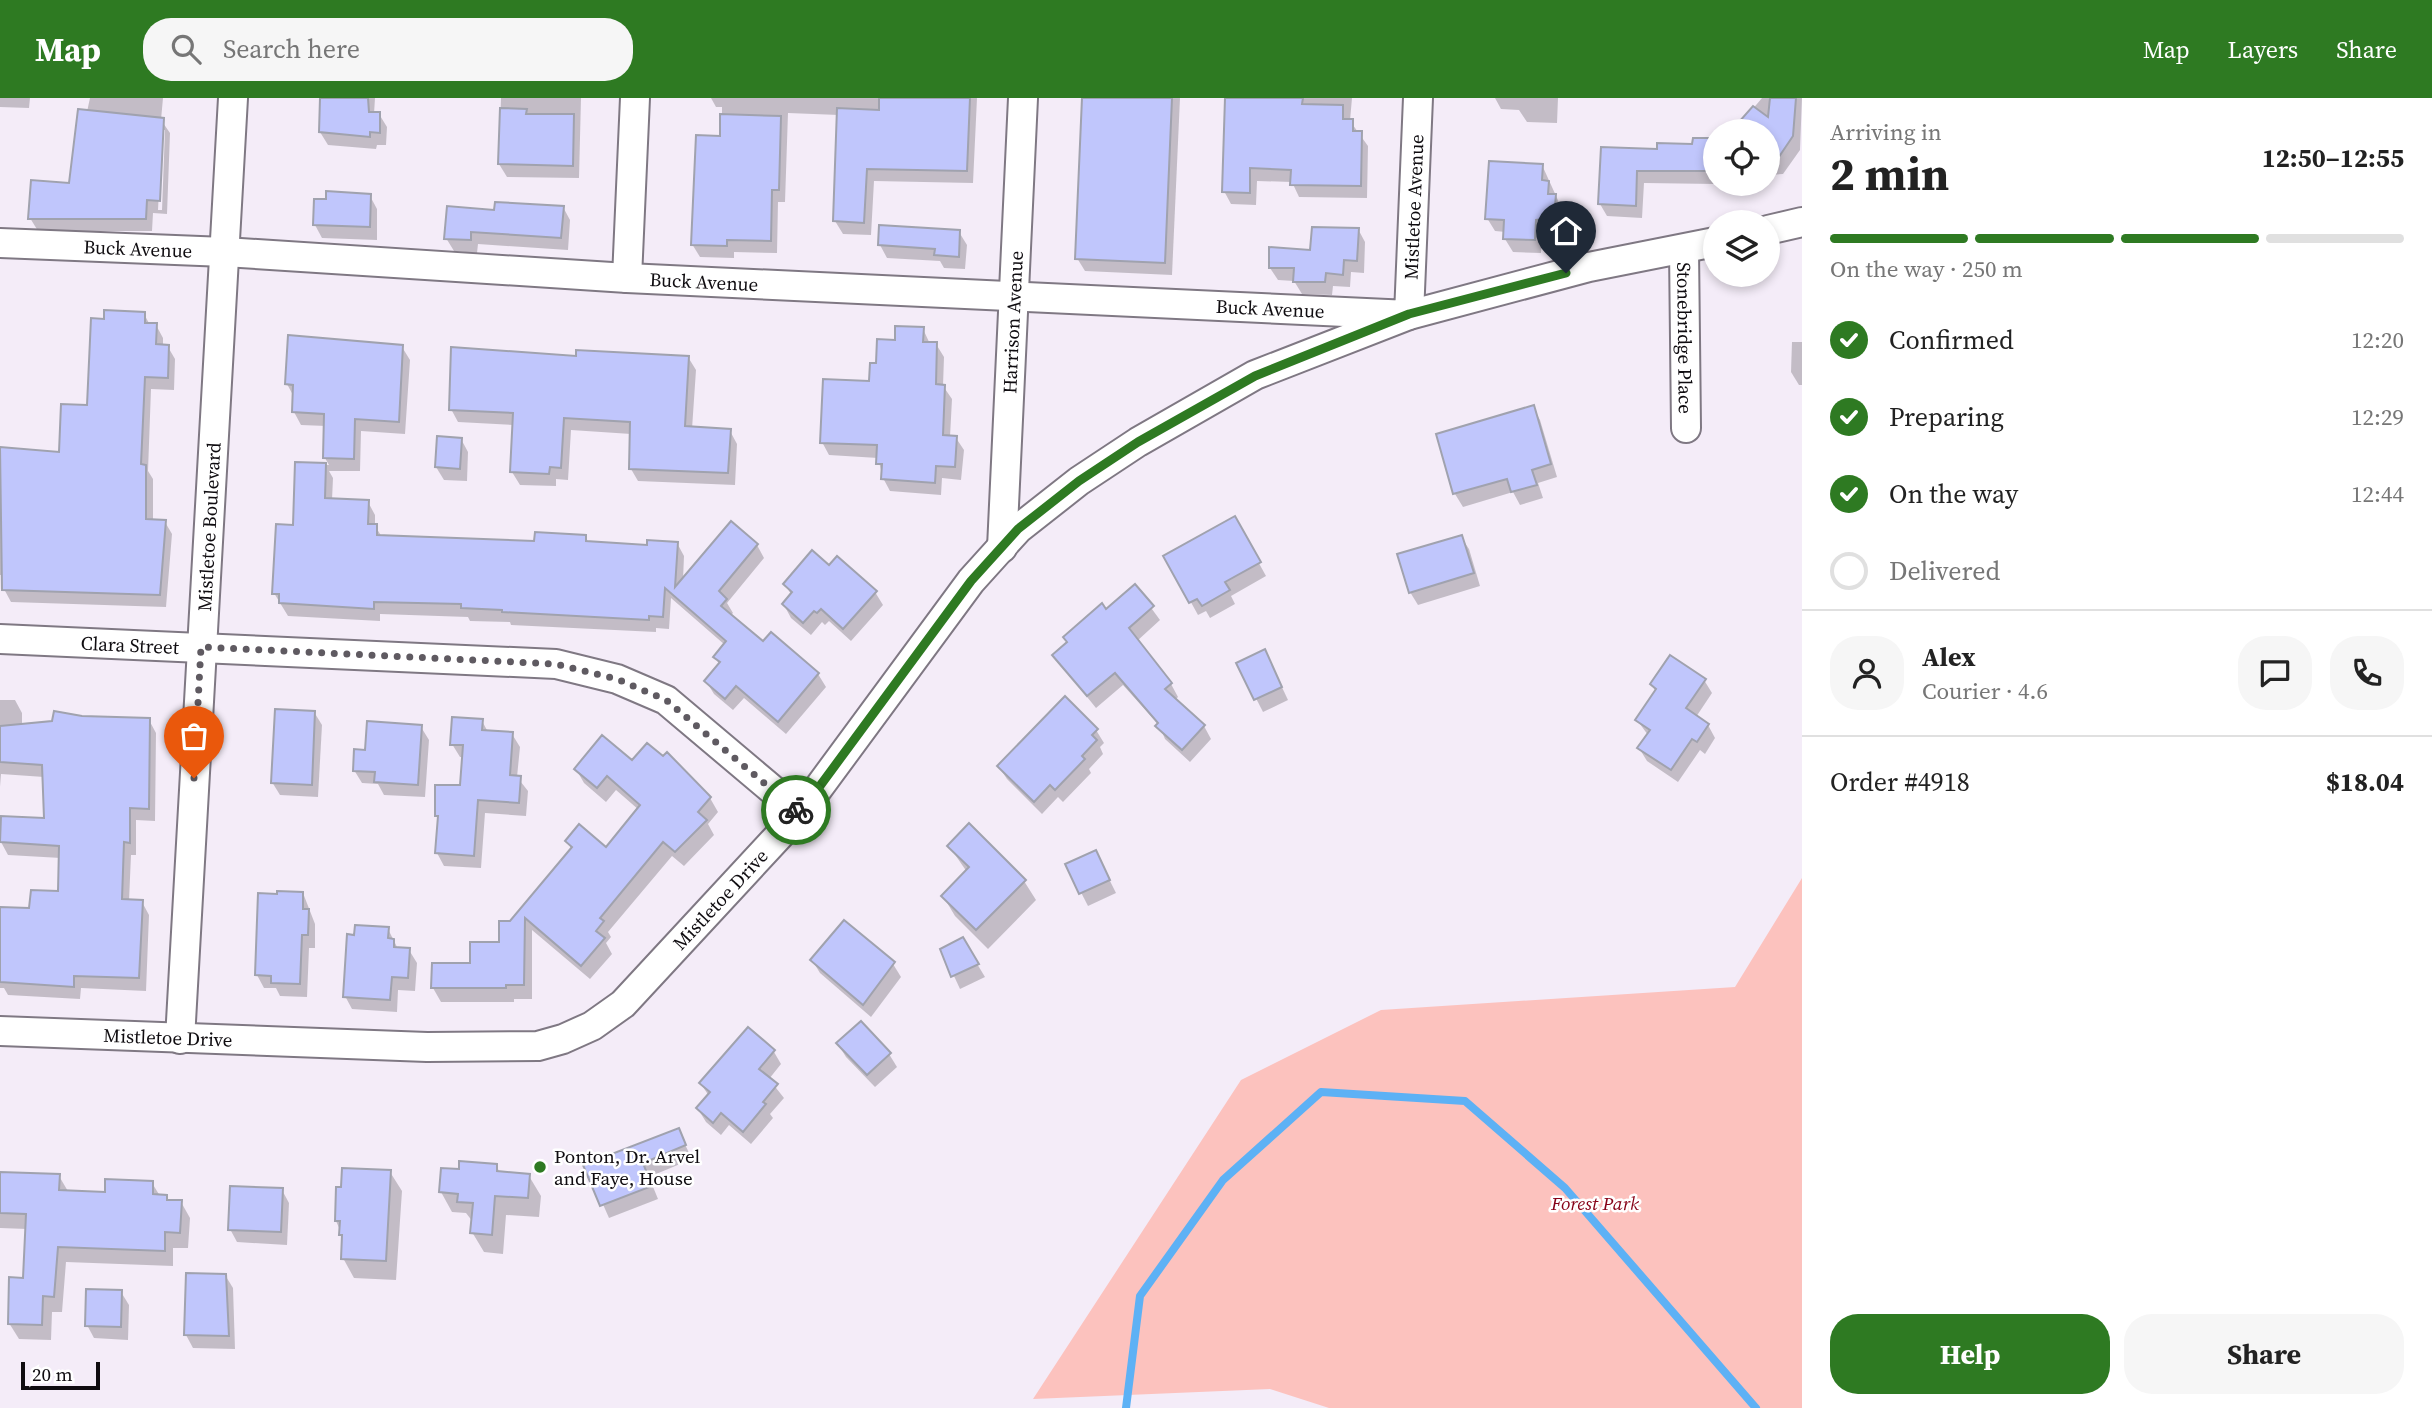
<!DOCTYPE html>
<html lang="en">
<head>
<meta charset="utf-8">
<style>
  :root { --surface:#fff; --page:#f6f6f6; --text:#222; --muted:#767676; --line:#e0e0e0; --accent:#2e7a22 }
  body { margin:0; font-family:"Source Serif 4",serif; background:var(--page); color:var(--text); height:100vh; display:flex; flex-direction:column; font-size:26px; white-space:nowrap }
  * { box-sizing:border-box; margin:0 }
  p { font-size:23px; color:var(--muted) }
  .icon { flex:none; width:38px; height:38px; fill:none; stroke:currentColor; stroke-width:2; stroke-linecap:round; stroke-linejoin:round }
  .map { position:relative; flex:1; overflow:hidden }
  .side { display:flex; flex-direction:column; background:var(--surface); width:630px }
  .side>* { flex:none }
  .buttons { position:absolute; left:1703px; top:21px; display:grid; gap:14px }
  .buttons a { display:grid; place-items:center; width:77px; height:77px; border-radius:50%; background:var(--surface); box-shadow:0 4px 10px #0003; font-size:35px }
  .scale { position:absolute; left:21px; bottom:18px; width:79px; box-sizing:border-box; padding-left:7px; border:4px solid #0f0c10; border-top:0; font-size:19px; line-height:24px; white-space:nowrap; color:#0f0c10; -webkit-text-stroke:5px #fff; paint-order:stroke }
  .pin { position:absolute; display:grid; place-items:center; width:60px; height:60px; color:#fff; margin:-72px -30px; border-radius:50% 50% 50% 0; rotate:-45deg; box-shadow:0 0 7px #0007 }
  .pin .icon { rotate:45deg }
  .courier { position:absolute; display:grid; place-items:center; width:70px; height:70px; margin:-35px; border:5px solid #2e7a22; border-radius:50%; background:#fff; color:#222; box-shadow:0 2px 9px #0007 }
  .overview em { font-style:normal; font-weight:700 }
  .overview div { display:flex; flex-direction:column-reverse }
  .overview { display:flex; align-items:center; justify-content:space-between; height:119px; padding:0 28px }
  h1 { font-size:46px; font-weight:700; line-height:52px }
  .bar { display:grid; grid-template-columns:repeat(4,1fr); gap:10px 7px; align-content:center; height:84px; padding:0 28px }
  .bar i { height:9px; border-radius:5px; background:var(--line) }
  .bar .on { background:var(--accent) }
  .bar p { grid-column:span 4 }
  .line { display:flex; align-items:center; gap:18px; padding:0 28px; border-top:2px solid var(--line) }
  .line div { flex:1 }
  .round { display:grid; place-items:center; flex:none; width:74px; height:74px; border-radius:28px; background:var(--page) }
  ol { padding:0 28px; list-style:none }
  li { display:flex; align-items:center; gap:21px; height:77px }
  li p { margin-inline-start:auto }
  li .icon { padding:7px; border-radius:50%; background:var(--accent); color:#fff; stroke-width:4 }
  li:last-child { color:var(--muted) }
  li i { width:38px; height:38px; border:4px solid var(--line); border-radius:50% }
  .action { display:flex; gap:14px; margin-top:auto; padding:14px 28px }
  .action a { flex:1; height:80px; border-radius:28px; background:var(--accent); color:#fff; font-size:28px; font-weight:700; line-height:80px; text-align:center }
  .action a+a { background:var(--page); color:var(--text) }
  header { display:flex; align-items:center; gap:42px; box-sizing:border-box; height:98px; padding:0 35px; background:var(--accent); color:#fff }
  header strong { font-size:33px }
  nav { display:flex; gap:38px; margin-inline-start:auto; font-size:24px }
  .search { width:490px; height:63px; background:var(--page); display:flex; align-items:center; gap:18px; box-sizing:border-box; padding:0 24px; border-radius:28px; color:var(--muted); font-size:26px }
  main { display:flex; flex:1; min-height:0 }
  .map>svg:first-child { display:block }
  .green { fill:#fcc2be }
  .shadow { fill:#0003; fill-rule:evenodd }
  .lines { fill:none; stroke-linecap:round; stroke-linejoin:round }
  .stream { stroke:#5db1f5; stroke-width:8 }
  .building { fill:#c0c6fc; stroke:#a0a2ae; stroke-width:2 }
  .street-casing { stroke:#7f7883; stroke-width:32 }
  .street { stroke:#fff; stroke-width:28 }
  .done { stroke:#5f5a61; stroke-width:7; stroke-dasharray:0 12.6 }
  .route { stroke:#2e7a22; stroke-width:9 }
  .poi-dot { fill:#2e7a22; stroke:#fff; stroke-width:2.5 }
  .labels { text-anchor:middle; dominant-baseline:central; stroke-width:5; stroke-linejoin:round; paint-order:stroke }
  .street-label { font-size:19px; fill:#0f0c10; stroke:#fff }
  .poi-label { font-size:19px; fill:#0f0c10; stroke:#fff; text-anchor:start }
  .park-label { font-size:19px; font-style:italic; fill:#860016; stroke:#fff }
</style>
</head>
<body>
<header>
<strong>Map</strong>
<div class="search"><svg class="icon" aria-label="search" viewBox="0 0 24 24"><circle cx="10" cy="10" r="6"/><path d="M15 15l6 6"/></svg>Search here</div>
<nav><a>Map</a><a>Layers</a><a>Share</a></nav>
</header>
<main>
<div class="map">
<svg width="1802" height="1310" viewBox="0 0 1802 1310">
  <rect width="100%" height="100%" fill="#f4ecf8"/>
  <polygon class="green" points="1802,780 1802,1310 1329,1310 1270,1291 1033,1301 1241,982 1381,912 1735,889"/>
  <g class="shadow">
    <polygon points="0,0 30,0 29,10 0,9"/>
    <path d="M90 0H163L161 22 170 35 167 116 153 115 152 133H38L30 120 71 87ZM162 32H165L162 112H158Z"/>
    <polygon points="322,0 375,0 374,16 379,16 387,29 386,47 377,47 376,51 328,47 320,34"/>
    <polygon points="501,0 581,0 579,80 507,79 499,66"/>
    <polygon points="711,0 977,0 973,85 874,83 871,137 843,136 835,123 839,17 788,15 785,104 778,104 777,155 734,154 734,160 700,159 692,146 722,40 722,9 716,9"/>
    <polygon points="1086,0 1180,0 1172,177 1085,173 1077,160"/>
    <polygon points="1227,0 1352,0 1350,23 1368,48 1367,100 1299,99 1292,84 1257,83 1256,107 1231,106 1224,93"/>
    <polygon points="1495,0 1558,0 1557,25 1527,24 1519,12 1501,11"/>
    <polygon points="1762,0 1802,0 1800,52 1783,76 1768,77 1768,33 1734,33"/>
    <polygon points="1715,42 1715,86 1644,85 1642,120 1607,118 1600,106 1658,53"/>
    <polygon points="1542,67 1562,111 1561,132 1542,135 1541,155 1513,154 1505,141 1506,134 1495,133 1487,120"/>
    <polygon points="370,98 377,111 377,142 322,140 315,127"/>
    <polygon points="563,109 570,122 568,152 478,146 477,155 454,153 446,140 496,114"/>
    <polygon points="1358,131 1365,144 1364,175 1351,174 1350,189 1333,188 1332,197 1302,196 1294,183 1278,182 1270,170"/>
    <polygon points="959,134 967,147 965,171 944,170 940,163 887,160 880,147"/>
    <polygon points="144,216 150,227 156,227 163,240 163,248 168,249 175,261 174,292 151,291 148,373 153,381 153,423 165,424 172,436 166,509 11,504 4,491 5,477 0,477 0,351 61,356 89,309 105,223"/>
    <polygon points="923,231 930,246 936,246 944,259 943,288 952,301 950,339 956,340 964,352 961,382 942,380 941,397 890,393 883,380 878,360 829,357 822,344 871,285 878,267 896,243"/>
    <polygon points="1792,244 1802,244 1802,287 1799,287 1791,274"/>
    <polygon points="402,249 410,262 405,336 361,333 360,373 329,373 333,380 332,402 368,404 375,417 375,428 382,439 536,444 585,438 589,445 649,449 677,445 684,458 683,482 757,447 764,460 727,505 733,515 730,518 764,546 771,536 818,576 826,589 786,636 744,600 733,612 714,596 706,583 719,566 715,559 725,547 671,500 669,531 656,530 656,534 511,527 510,524 470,523 468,519 380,516 380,523 288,518 274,495 294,429 297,366 329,367 325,360 326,328 301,327 294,314 294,299 287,286"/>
    <polygon points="688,259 696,272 692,331 730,333 737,346 735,387 638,383 631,371 631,336 571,332 568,382 556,381 556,388 520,387 512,374 514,327 458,324 451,311 577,260"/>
    <polygon points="1533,309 1540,322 1557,379 1538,385 1543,400 1520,407 1513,394 1463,409 1455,396 1438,337"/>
    <polygon points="461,341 468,354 467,383 444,382 436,369"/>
    <polygon points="1234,420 1266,478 1231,498 1235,506 1210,520 1206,513 1198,517 1166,459"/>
    <polygon points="1461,439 1469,451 1480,488 1418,507 1410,494"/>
    <polygon points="829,469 875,494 883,507 851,543 829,523 825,527 822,524 811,537 791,520 784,507 792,498 785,486"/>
    <polygon points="1135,488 1160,522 1137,543 1171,586 1178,599 1175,602 1204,628 1211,641 1190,664 1165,641 1159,627 1123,587 1096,610 1054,558"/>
    <polygon points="1238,565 1271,566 1288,602 1263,614"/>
    <polygon points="1704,582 1712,595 1696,619 1708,627 1715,640 1705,656 1700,652 1678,684 1647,663 1639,650 1648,637 1637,622 1656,594 1652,587"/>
    <polygon points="0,602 15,602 22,615 22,627 82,619 149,622 156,635 155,723 136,722 136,757 131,757 129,803 142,804 149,817 146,893 81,890 80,901 8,897 4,890 0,890 0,811 31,812 59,795 61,760 8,757 1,744 46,721 44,679 1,676 0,689"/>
    <polygon points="314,614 322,627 318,699 280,697 272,684"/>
    <polygon points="482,623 488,634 512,636 520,649 517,679 528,693 526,718 485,715 481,770 444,768 437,755 439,722 437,717 462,689 464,659 460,659 452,646"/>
    <polygon points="421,629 429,642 425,699 384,697 378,686 362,685 354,672 367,654"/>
    <polygon points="1096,632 1104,645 1100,649 1103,656 1089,671 1091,675 1063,704 1058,699 1042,716 1007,681 999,669"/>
    <polygon points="632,665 710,700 718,714 708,726 714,737 684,768 672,758 608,834 611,839 606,845 612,856 590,881 532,832 532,901 514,901 514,904 441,904 433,890 500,846 510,825 572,752 567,743 606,751 639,712 616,692 606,704 584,685 576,671"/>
    <polygon points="949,748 1024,783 1036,802 988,851 955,818 943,798 967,774"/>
    <polygon points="1067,767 1102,767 1116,795 1088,808"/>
    <polygon points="303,795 315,826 315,850 309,850 307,899 280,898 276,890 264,890 257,877"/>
    <polygon points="388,831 398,851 409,852 417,865 415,893 398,892 397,914 352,911 345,898"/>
    <polygon points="962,841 985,879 960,891 942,852"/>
    <polygon points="812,862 893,866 901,879 871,919 820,875"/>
    <polygon points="748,931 774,954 781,966 769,981 784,1000 770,1016 773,1020 751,1046 729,1027 721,1037 706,1024 698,1011 709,998 701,986"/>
    <polygon points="838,946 889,956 897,969 875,989 846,959"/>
    <polygon points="678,1032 692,1061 649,1079 658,1101 609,1120 586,1068"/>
    <polygon points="496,1068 501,1076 529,1078 541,1098 539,1119 506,1117 503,1156 484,1154 472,1134 473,1124 466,1115 452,1114 441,1094"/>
    <polygon points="390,1074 402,1093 396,1182 354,1180 343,1160 344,1141 336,1123"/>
    <polygon points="0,1075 59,1078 69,1095 106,1096 152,1085 160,1098 166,1099 169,1104 181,1104 190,1120 188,1150 173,1150 173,1168 66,1164 62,1214 52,1214 51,1242 19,1241 9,1225 25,1181 27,1131 0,1130"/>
    <polygon points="282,1092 289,1105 287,1147 237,1144 230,1131"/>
    <polygon points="225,1177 233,1190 235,1251 193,1250 186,1237"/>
    <polygon points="121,1194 129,1207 128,1242 94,1240 87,1227"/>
  </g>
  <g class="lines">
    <polyline class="stream" points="1126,1310 1140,1198 1223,1082 1321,994 1465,1003 1565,1090 1756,1310"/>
  </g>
  <g class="building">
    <polygon points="320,0 368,0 369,14 380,14 380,35 370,34 370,39 319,34"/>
    <polygon points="879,0 970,0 967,73 867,71 864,125 833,123 837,10 879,12"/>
    <polygon points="1082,0 1172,0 1165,165 1075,161"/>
    <polygon points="1225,0 1303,0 1302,6 1343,7 1343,21 1353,21 1353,33 1362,33 1361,88 1290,87 1291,72 1250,70 1250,95 1222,94"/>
    <polygon points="1770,0 1796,0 1793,38 1768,75 1768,33 1731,33 1753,8 1768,19"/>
    <polygon points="500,10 527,11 526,16 574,16 573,68 498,66"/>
    <polygon points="78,11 164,20 160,103 147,102 146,121 28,121 31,82 69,85"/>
    <polygon points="720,16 781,18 779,92 772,92 771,143 727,142 727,148 691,147 696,37 720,38"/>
    <polygon points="1693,40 1715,40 1715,73 1637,73 1636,108 1598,106 1601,49 1657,51 1657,45 1692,46"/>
    <polygon points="1489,63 1543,66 1542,82 1549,83 1548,96 1556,96 1554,120 1536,122 1535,142 1503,141 1504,122 1485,121"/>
    <polygon points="326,93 371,96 370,129 313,127 314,101 326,101"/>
    <polygon points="495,104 564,108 561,140 471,134 471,142 444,141 447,108 494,112"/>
    <polygon points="879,127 960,132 959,159 934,157 935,151 878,147"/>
    <polygon points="1312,129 1359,130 1357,163 1344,162 1343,177 1326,175 1325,184 1293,184 1294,170 1269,170 1269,149 1310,152"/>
    <polygon points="104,212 145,214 145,225 157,225 156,246 169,247 168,280 145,279 141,366 146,367 146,421 166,422 160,497 2,492 0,349 59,354 61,306 87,307 91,220 104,221"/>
    <polygon points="895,228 924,229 923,244 937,244 936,286 945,287 943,337 957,338 955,369 936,368 935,385 881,381 882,366 876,366 877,347 820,345 823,281 869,283 870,265 876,265 877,241 895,242"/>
    <polygon points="288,237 403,247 399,324 355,321 354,361 323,360 324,316 292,314 293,287 285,286"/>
    <polygon points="451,249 576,258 576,252 689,258 685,328 731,331 728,375 629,371 630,324 564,320 561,370 550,369 549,376 510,374 513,315 449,312"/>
    <polygon points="1534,307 1551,366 1532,372 1537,387 1511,394 1507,381 1453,396 1436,336"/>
    <polygon points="437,338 462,340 460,371 435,369"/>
    <polygon points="295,364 326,365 325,400 369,402 368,426 377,426 377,437 534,443 535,434 586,437 586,443 647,447 647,442 678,444 675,489 731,423 758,446 719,493 727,501 721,508 763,543 771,534 819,575 778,624 736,588 725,601 704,583 720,564 713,559 726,543 665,490 663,519 649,518 649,522 502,514 502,512 461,510 461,506 374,504 374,511 279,505 279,496 272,496 276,426 293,427"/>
    <polygon points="1235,418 1261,464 1225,484 1230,492 1202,508 1197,501 1189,505 1163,458"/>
    <polygon points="1462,437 1474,475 1409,495 1397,456"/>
    <polygon points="812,452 829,467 837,458 877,493 843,531 821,511 817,515 814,513 803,525 782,506 792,494 783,486"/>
    <polygon points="1135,486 1154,508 1129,530 1172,585 1165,591 1205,627 1182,652 1155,628 1158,625 1115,575 1087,598 1052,557 1067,544 1063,539 1102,505 1106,511"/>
    <polygon points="1265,551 1282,589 1254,602 1236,565"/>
    <polygon points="1670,557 1706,581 1686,610 1709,626 1697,644 1692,641 1671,672 1637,650 1650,632 1635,622 1656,591 1650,586"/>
    <polygon points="1065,598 1098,631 1092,637 1097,642 1082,658 1085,661 1055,692 1050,687 1034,704 997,668"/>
    <polygon points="275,611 315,613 312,687 271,685"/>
    <polygon points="54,613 82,618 150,620 149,711 130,710 130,745 124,744 122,801 143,802 139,880 74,878 74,889 0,884 0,809 29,810 31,792 58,793 59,748 0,744 1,718 44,720 42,667 0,664 0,628 52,623"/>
    <polygon points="452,619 483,621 482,632 513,634 510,677 521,678 519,705 478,702 474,758 435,755 438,718 435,718 435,687 460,687 463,647 450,647"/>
    <polygon points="367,623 422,627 418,687 374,684 375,674 353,673 354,651 365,652"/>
    <polygon points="602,637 632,662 647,645 663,658 667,654 711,699 698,714 707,722 675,754 663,744 600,820 604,823 596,833 605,840 581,868 525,820 524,887 506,887 506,890 431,890 432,865 470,865 470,844 499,844 499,823 510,823 572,749 565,743 579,726 606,749 640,707 607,678 597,690 574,671"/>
    <polygon points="969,725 1026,782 976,832 941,798 969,769 947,748"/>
    <polygon points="1096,752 1110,782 1079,796 1065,766"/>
    <polygon points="277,793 303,794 303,811 309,811 308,837 302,837 300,886 271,885 271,878 255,877 258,795 277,796"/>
    <polygon points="844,822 895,864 863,907 810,862"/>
    <polygon points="355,827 389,829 388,840 394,841 394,849 410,850 408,880 392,879 390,902 343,899 347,836 354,837"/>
    <polygon points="963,839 979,866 951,879 940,851"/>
    <polygon points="861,923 891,955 867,977 836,945"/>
    <polygon points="748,929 775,952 759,971 778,986 763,1004 766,1006 743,1034 721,1015 713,1025 696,1010 710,994 699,985"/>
    <polygon points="679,1030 686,1047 643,1065 652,1088 600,1108 583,1067"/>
    <polygon points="459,1063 497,1066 497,1073 530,1076 528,1100 495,1098 492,1137 470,1135 473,1105 457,1104 458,1096 439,1094 441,1070 459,1071"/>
    <polygon points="342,1070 391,1072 386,1163 341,1161 342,1137 339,1137 340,1123 335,1123 336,1089 341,1089"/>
    <polygon points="0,1074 60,1076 59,1092 105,1094 105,1081 153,1083 153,1096 167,1097 167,1102 182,1102 180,1135 165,1134 165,1153 58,1149 54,1199 43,1198 42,1227 8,1226 9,1179 23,1180 26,1116 0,1115"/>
    <polygon points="230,1088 283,1090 281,1134 228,1132"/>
    <polygon points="186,1175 226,1176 229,1238 184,1237"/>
    <polygon points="86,1191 122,1192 121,1229 85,1228"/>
  </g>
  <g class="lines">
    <defs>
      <g id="street">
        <polyline points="1768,132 1802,124"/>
        <path id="s1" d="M0 145 225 154 627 180 1409 217 1418 0"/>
        <path id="s2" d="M1684 151 1686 330"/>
        <polyline points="627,180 635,0"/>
        <path id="s3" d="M1002 450 1023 0"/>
        <path id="s4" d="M0 541 556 566 617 581 666 602 800 715"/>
        <path id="s5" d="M0 933 427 949 538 948 563 941 592 928 623 906 800 715 971 483 1018 431 1079 383 1138 344 1255 277 1409 217 1589 169 1715 144"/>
        <path id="s6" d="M180 941 233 0"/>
      </g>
    </defs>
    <use href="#street" class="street-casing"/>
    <use href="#street" class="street"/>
  </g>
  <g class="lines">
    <polyline class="done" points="194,680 201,549 556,566 617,581 666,602 796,712"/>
    <polyline class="route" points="796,712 800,715 971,483 1018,431 1079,383 1138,344 1255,278 1409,216 1566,175"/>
  </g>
  <circle class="poi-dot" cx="540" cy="1069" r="7"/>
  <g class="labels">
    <g class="street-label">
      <text stroke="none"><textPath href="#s1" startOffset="1519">Mistletoe Avenue</textPath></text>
      <text stroke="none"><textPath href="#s1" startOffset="138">Buck Avenue</textPath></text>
      <text stroke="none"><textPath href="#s1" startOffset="705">Buck Avenue</textPath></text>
      <text stroke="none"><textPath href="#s1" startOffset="1272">Buck Avenue</textPath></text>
      <text stroke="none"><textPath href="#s3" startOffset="226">Harrison Avenue</textPath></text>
      <text stroke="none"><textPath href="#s2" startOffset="89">Stonebridge Place</textPath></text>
      <text stroke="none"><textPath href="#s6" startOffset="513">Mistletoe Boulevard</textPath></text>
      <text stroke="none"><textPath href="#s4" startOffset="130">Clara Street</textPath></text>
      <text stroke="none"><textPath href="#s5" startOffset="777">Mistletoe Drive</textPath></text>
      <text stroke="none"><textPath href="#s5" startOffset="168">Mistletoe Drive</textPath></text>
    </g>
    <g class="poi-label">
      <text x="554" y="1058">Ponton, Dr. Arvel<tspan x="554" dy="22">and Faye, House</tspan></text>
    </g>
    <g class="park-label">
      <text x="1595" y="1105">Forest Park</text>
    </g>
  </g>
</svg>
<div class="buttons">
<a><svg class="icon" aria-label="locate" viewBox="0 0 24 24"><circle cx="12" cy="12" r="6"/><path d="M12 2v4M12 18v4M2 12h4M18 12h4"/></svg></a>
<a><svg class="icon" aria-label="layers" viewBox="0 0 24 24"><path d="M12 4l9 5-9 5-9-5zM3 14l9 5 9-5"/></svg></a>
</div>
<div class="scale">20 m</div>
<div class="pin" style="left:194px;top:680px;background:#ea580c"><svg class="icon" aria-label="bag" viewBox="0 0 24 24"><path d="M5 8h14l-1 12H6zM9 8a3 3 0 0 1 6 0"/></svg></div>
<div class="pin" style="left:1566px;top:175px;background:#1f2937"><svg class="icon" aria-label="home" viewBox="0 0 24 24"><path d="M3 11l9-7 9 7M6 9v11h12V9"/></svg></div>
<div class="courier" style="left:796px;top:712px"><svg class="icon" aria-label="bike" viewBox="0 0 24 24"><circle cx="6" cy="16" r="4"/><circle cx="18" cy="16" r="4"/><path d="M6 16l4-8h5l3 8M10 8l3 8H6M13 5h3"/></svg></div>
</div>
<section class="side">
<div class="overview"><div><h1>2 min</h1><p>Arriving in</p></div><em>12:50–12:55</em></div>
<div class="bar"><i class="on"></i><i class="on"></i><i class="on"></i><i></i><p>On the way · 250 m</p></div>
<ol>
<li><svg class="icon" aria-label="check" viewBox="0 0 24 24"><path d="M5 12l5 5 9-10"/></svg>Confirmed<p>12:20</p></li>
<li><svg class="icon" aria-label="check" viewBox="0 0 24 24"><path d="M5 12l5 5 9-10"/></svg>Preparing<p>12:29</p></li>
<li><svg class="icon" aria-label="check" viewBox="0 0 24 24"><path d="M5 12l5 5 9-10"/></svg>On the way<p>12:44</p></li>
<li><i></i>Delivered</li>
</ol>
<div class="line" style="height:126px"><a class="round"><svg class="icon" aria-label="person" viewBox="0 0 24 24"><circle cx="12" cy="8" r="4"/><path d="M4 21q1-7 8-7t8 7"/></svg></a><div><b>Alex</b><p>Courier · 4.6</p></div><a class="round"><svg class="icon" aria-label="chat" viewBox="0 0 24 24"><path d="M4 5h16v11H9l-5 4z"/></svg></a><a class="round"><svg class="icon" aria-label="phone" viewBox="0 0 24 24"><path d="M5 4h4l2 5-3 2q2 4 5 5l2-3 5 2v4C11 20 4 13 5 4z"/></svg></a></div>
<div class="line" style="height:91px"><div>Order #4918</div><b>$18.04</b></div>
<div class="action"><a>Help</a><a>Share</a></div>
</section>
</main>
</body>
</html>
